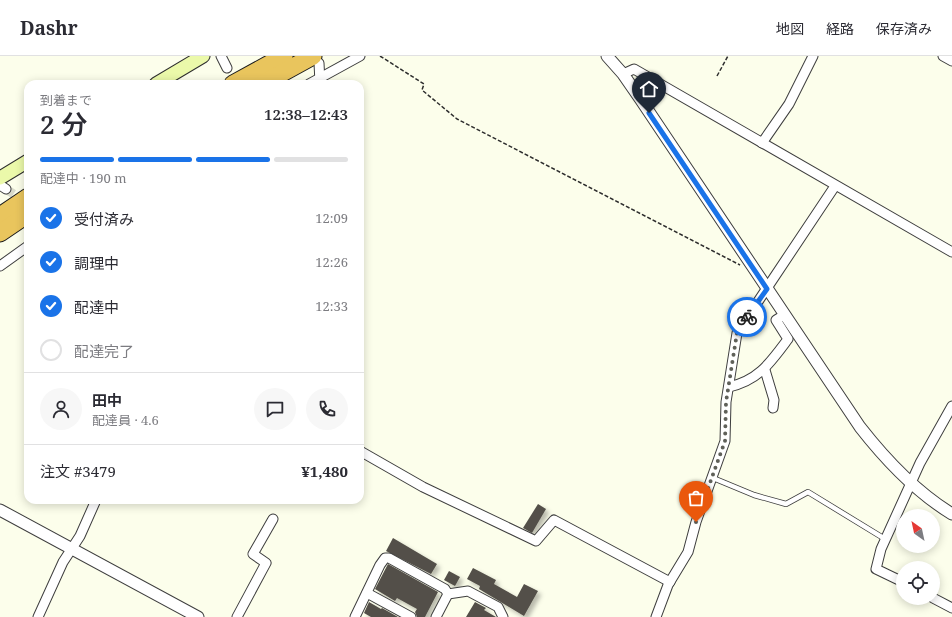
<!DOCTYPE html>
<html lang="ja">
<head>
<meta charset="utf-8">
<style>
  :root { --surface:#fff; --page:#f7f7f7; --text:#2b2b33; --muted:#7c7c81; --line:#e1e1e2; --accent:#1a73e8 }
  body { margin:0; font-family:"Noto Serif","Noto Sans JP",serif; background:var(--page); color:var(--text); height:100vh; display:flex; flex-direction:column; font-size:15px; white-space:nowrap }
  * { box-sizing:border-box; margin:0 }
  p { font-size:13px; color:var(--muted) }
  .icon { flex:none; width:22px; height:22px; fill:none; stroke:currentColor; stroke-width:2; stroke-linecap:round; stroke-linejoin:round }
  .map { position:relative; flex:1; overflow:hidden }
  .drawer { position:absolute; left:24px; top:24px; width:340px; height:424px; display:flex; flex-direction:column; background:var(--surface); border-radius:12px; box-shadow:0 2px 10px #0003 }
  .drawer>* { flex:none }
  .needle { width:26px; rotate:327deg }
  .buttons { position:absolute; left:896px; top:453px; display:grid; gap:8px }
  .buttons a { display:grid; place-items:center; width:44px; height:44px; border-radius:50%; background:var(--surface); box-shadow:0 2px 10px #0003; font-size:20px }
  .pin { position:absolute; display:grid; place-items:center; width:34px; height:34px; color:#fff; margin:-41px -17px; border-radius:50% 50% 50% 0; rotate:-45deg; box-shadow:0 0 4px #0007 }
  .pin .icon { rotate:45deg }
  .courier { position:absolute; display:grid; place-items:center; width:40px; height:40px; margin:-20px; border:3px solid #1a73e8; border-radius:50%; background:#fff; color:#222; box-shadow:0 1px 5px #0007 }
  .head em { font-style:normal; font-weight:600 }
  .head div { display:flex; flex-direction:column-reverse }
  .head { display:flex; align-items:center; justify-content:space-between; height:68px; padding:0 16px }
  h1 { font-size:26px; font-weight:600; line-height:30px }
  .bar { display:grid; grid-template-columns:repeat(4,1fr); gap:6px 4px; align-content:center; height:48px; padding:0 16px }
  .bar i { height:5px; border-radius:3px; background:var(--line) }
  .bar .selected { background:var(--accent) }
  .bar p { grid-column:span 4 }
  .line { display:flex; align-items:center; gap:10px; padding:0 16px; border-top:1px solid var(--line) }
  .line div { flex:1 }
  .round { display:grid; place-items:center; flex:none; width:42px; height:42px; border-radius:21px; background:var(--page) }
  ol { padding:0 16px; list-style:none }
  li { display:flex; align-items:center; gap:12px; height:44px }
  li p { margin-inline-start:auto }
  li .icon { padding:4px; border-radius:50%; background:var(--accent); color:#fff; stroke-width:4 }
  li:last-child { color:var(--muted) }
  li i { width:22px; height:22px; border:2px solid var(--line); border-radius:50% }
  header { display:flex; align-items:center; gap:24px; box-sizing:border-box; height:56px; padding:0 20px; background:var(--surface); border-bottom:1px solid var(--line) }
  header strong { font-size:19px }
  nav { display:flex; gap:22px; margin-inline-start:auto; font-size:14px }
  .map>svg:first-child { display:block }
  .building { fill:#534f48; filter:url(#shadow) }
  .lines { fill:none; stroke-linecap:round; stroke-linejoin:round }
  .minor-tunnel { stroke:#d8dac9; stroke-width:9; stroke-dasharray:9 4.5; stroke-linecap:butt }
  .service-casing { stroke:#3e3e3e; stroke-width:6 }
  .minor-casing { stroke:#3e3e3e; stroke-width:11 }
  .tertiary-casing { stroke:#3e3e3e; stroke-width:13 }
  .secondary-casing { stroke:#2d2d2d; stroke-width:15 }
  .motorway-casing { stroke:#1c1c1c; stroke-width:19 }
  .path { stroke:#2d2d2d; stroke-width:1.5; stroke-dasharray:4 2; stroke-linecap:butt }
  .service { stroke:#fff; stroke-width:4.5 }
  .minor { stroke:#fff; stroke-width:9 }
  .tertiary { stroke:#fff; stroke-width:11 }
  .secondary { stroke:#ebf9aa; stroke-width:13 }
  .motorway { stroke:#e9c55d; stroke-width:17 }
  .done { stroke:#5f6059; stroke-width:4; stroke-dasharray:0 7.2 }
  .route { stroke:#1a73e8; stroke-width:5 }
</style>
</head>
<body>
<header>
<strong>Dashr</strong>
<nav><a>地図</a><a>経路</a><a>保存済み</a></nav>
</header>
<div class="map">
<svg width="952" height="561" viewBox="0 0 952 561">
  <defs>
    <filter id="shadow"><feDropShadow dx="3.5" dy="3.5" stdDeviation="2" flood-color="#0004"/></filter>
  </defs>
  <rect width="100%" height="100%" fill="#fcfeeb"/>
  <g class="building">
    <polygon points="538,448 546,453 532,477 523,472"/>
    <polygon points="393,482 437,508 431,518 386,495"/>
    <polygon points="388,508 438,536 425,561 417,561 415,556 417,553 397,542 395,545 375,533"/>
    <polygon points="473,512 496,524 494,528 517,541 524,528 538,535 524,560 479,533 480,530 467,523"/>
    <polygon points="449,515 460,521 455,530 444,524"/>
    <polygon points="369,546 381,553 382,552 398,561 371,561 364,557"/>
    <polygon points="475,546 486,552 484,554 496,561 466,561"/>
  </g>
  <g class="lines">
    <polyline class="minor-tunnel" points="6,133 24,145"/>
    <defs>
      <polyline id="service" points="713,422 754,439 786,448 808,436 885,483"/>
      <g id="minor">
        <polyline points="221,0 227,12"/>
        <polyline points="943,0 952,5"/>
        <polyline points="319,7 320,27"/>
        <polyline points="623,18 634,13 952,196"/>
        <polyline points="309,28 360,0"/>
        <polyline points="762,87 789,48 813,0"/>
        <polyline points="0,129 6,133"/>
        <polyline points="0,210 28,190"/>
        <polyline points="765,314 774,344 773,352"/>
        <path d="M729 331C759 324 770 307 788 283L776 264 784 259"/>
        <polyline points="360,395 423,431 536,485 554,464 670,526"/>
        <polyline points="903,526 876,513 881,493 920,407 952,350"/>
        <polyline points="367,537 411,561"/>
        <polyline points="933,542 952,552"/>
        <polyline points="38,561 63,506 80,480 96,444"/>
        <polyline points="237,561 266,507 253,498 273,463"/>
        <polyline points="355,561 380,509 385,502 389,502 445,533 448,538 468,535 498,551 503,561"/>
        <polyline points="436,561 448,538"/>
        <polyline points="656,561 668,529 688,496 696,466 725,385 726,346 737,277 835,130"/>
      </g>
      <g id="tertiary">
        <path d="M607 0 623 18 641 44 860 371C885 403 916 436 952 458"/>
        <polyline points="0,454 198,561"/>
      </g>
      <g id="secondary">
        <polyline points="156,28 203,0"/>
        <polyline points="0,122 28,105"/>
      </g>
      <g id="motorway">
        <polyline points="233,28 284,0"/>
        <polyline points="262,28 313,0"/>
        <polyline points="0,160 28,141"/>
        <polyline points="0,177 28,158"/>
      </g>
    </defs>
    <use href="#service" class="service-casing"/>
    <use href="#minor" class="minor-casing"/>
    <use href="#tertiary" class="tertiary-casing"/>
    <use href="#secondary" class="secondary-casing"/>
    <use href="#motorway" class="motorway-casing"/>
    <g class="path">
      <polyline points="380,0 424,28 422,34 457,63 740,209"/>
      <polyline points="717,20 728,0"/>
    </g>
    <use href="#service" class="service"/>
    <use href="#minor" class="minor"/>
    <use href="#tertiary" class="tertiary"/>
    <use href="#secondary" class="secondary"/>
    <use href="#motorway" class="motorway"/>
  </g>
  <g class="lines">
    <polyline class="done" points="696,466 725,385 726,346 737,277 747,261"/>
    <polyline class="route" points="649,57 767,233 747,261"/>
  </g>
</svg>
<div class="buttons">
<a><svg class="needle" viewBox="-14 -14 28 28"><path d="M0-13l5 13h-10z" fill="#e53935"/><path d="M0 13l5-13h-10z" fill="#7c7c81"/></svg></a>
<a><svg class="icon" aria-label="locate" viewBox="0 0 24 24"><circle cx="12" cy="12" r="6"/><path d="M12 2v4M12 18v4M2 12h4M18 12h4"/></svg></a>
</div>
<div class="pin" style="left:696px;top:466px;background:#ea580c"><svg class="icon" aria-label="bag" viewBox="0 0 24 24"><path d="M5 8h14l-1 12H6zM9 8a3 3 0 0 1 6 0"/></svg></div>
<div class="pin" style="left:649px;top:57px;background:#1f2937"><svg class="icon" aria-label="home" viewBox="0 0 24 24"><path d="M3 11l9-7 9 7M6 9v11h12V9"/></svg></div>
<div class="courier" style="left:747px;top:261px"><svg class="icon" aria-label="bike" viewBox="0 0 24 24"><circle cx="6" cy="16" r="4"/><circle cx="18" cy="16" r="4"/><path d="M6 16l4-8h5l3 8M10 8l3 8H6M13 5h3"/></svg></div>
<section class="drawer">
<div class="head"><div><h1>2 分</h1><p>到着まで</p></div><em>12:38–12:43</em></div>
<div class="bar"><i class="selected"></i><i class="selected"></i><i class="selected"></i><i></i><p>配達中 · 190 m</p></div>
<ol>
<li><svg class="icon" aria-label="check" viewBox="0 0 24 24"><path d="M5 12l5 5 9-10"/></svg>受付済み<p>12:09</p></li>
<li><svg class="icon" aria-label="check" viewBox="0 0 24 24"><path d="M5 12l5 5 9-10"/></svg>調理中<p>12:26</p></li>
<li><svg class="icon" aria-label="check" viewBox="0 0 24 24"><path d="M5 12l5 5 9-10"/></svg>配達中<p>12:33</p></li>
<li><i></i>配達完了</li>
</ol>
<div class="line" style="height:72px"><a class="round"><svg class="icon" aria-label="person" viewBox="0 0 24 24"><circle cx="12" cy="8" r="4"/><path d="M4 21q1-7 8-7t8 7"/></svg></a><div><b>田中</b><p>配達員 · 4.6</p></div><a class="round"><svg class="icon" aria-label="chat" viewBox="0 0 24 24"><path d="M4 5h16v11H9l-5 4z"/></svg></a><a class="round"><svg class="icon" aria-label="phone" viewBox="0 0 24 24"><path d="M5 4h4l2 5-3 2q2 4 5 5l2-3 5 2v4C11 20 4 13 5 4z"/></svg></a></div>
<div class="line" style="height:52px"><div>注文 #3479</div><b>¥1,480</b></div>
</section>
</div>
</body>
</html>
